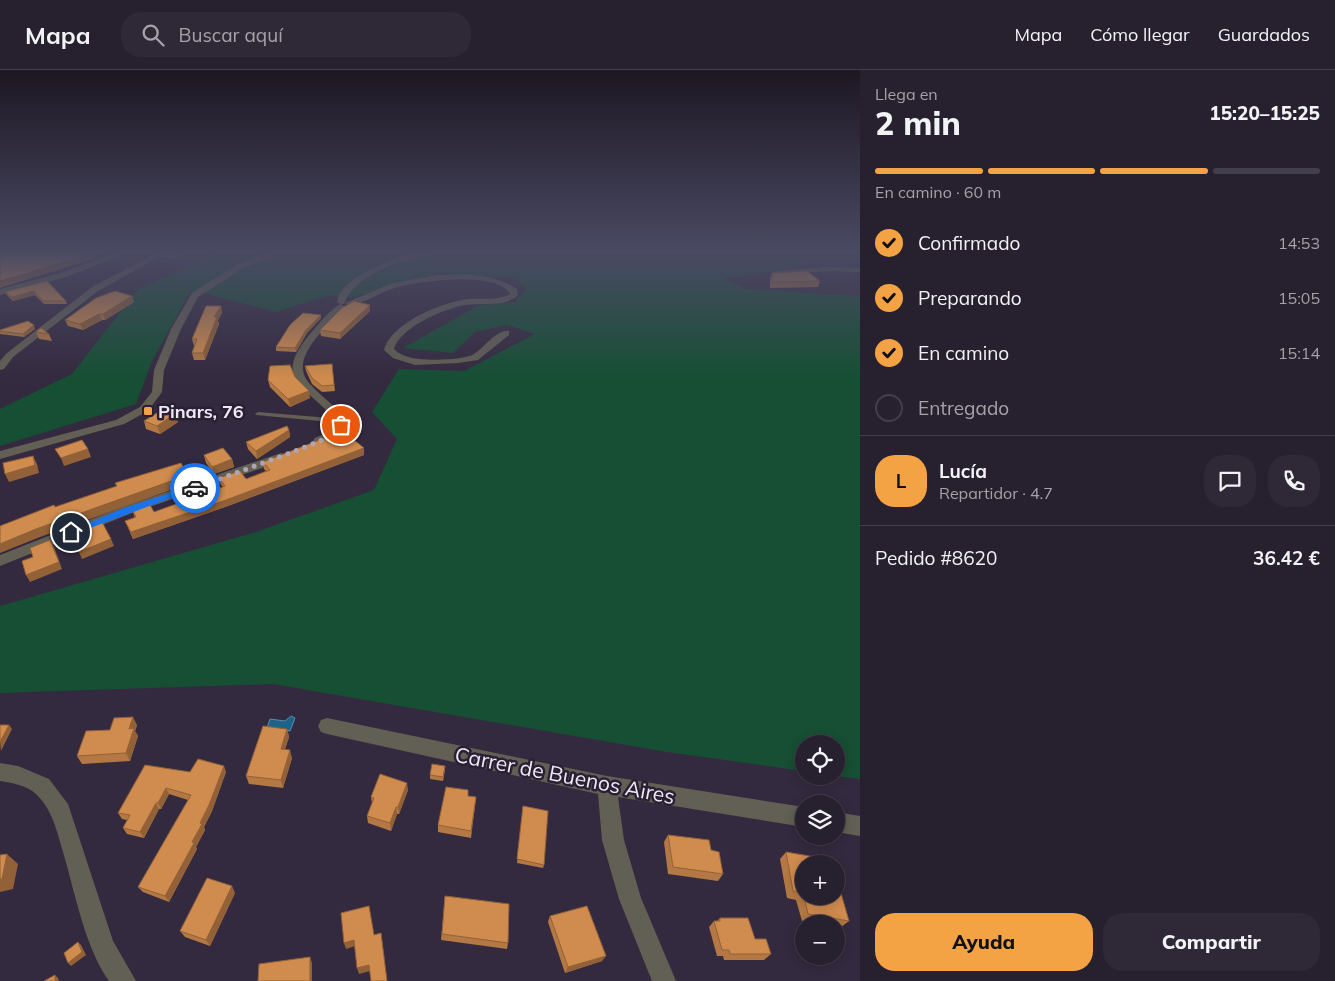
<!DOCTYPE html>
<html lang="es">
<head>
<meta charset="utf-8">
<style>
  :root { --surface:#27202f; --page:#2f2837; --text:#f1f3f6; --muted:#a4a3aa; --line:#433e4b; --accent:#f4a344 }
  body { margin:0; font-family:Mulish,sans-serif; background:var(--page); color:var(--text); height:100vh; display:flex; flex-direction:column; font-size:19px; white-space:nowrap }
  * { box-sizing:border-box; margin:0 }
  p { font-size:16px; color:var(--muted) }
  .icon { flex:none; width:28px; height:28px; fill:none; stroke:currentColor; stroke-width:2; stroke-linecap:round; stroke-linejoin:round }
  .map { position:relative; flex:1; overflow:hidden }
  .details { display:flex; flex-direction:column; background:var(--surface); width:475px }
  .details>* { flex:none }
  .tools { position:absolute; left:795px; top:665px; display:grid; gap:10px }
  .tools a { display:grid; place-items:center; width:50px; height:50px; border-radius:50%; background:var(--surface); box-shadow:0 2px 12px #0003,0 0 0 1px var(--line); font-size:25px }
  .pin { position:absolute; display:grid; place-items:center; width:42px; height:42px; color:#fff; margin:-21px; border:2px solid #fff; border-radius:50%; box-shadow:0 1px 5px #0007 }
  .courier { position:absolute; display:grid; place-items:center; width:50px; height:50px; margin:-25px; border:4px solid #1a73e8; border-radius:50%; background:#fff; color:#222; box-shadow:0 1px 6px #0007 }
  .overview em { font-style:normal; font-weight:800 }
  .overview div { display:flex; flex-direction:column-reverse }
  .overview { display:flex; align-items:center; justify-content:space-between; height:85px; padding:0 15px }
  h1 { font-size:32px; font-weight:800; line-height:38px }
  .bar { display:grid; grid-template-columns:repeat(4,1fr); gap:8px 5px; align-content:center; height:60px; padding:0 15px }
  .bar i { height:6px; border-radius:4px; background:var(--line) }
  .bar .active { background:var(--accent) }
  .bar p { grid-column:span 4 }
  .line { display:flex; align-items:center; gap:12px; padding:0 15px; border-top:1px solid var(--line) }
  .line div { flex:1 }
  .round { display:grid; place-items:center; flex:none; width:52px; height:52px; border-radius:20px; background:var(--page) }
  ol { padding:0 15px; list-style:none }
  li { display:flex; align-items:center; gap:15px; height:55px }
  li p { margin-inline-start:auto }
  li .icon { padding:5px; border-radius:50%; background:var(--accent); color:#111; stroke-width:4 }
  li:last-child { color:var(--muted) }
  li i { width:28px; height:28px; border:2px solid var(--line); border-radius:50% }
  .cta { display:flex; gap:10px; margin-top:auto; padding:10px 15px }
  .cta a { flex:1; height:58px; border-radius:20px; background:var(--accent); color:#111; font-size:20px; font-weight:800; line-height:58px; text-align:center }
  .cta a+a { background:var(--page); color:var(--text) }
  header { display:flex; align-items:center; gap:30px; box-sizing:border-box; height:70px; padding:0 25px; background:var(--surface); border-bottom:1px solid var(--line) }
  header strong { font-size:24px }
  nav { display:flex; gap:28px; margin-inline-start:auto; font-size:18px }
  .search { width:350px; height:45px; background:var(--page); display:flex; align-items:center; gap:12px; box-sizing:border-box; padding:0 18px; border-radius:20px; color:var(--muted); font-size:19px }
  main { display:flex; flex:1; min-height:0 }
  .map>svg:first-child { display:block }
  .green { fill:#164f34 }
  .water { fill:#1c6388; stroke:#5b8ba9 }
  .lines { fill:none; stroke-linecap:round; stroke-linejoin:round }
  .lane { fill:#625f54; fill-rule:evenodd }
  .street { fill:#625f54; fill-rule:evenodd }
  .wall { fill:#b37843 }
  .shaded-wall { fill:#926137 }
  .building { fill:#d08b4e; stroke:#926137 }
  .route { fill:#1a73e8 }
  .done { stroke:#aea6b7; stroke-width:5; stroke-dasharray:0 9 }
  .poi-dot { fill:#f4a344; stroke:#2a2034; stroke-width:2 }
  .labels { text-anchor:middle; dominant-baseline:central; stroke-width:5; stroke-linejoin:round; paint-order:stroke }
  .poi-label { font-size:18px; font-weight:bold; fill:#efe9f7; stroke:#2a2034; text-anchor:start }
  .near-street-label { font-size:21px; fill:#efe9f7; stroke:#2a2034 }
</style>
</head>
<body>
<header>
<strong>Mapa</strong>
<div class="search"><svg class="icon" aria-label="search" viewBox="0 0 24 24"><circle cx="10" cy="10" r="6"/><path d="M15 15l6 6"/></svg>Buscar aquí</div>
<nav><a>Mapa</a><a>Cómo llegar</a><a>Guardados</a></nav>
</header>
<main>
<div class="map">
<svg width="860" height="911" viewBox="0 0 860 911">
  <rect width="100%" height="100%" fill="#342a3f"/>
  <polygon class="green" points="230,181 798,181 809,194 745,207 723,208 746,219 860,226 860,709 836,706 836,674 804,674 804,701 667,682 273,614 0,623 0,536 256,462 374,420 397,369 372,342 399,299 464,301 535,264 507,255 475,262 453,283 403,278 479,235 515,232 526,219 516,209 439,203 354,227 326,226 276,242 191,220 152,291 136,334 0,376 0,339 72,304 139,218 211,187"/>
  <polygon class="water" points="291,646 295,648 290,661 267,658 270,649 285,651"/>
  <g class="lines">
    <polygon class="lane" points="258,342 341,349 344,351 341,353 256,345 255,344"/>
    <g class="street">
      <polygon points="121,181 133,181 66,207 0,225 0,219 60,203"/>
      <polygon points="160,181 170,181 98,221 13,287 4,299 0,300 0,291 7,283 92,217"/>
      <polygon points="272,181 283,181 242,199 198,227 181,259 164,300 162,322 148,341 124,354 0,389 0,381 116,350 140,337 152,322 154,300 171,259 192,223 236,195"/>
      <path d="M422 181H440C432 185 422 186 413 188 388 195 354 208 344 234H341L345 237 344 239C328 256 285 290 311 315 323 328 337 337 347 351 345 365 328 377 315 374L313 371 315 368 333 360 335 351C310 316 269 313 310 264 318 255 330 239 341 234L337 232C341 205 399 186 422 181Z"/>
      <polygon points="826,197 860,198 860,202 826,201 777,205 773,203 777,201"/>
      <path d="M437 205C465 204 493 203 517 219L518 225C505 238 482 232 465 235 445 238 399 258 394 279 398 283 402 285 408 287 420 291 463 291 474 284 484 278 497 259 509 261V265L478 290 458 293 415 295 393 288 384 280C391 253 442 232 468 229 481 228 497 231 510 224 498 200 420 211 398 217 383 221 370 230 355 234L349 236 345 233 390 214Z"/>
      <polygon points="281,383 285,384 287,387 285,390 132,443 0,496 0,485 122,437"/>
      <polygon points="327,648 607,706 804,737 804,757 618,727 624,770 641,828 676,911 652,911 619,829 602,770 598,724 327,664 321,662 318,656 321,650"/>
      <path d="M0 693 18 696 49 709 68 734 113 871 136 911H109C85 878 75 822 63 782 57 761 52 739 36 724 27 715 11 713 0 711Z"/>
      <polygon points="836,742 860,746 860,766 836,762"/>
    </g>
  </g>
  <g class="wall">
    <polygon points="134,181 155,181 150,184"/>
    <polygon points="162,181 190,181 176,189 163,187"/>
    <polygon points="772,203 820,211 818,217 770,218 770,209"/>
    <polygon points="47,211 66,231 67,234 44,234 35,225 13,231 7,225 5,222"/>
    <polygon points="132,226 134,232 105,250 102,250 83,260 68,256 65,250"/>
    <polygon points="370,235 370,241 340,269 321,266 320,260"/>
    <polygon points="221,236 222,243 218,250 219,254 205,290 194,290 192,283 194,276 192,269"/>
    <polygon points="321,245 321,248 307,263 296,282 276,281 276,277"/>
    <polygon points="35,259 24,267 0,264 0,260"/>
    <polygon points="36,262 49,264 52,271 39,269"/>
    <polygon points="332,294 335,321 322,322 312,314 306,301 305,296"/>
    <polygon points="295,307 310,328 290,337 270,317 268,310"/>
    <polygon points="144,351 178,352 160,364 146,359"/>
    <polygon points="289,360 290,367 257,389 248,379 246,372"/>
    <polygon points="345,373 364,385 228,436 133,469 125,451 135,448 132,439 154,442 181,432 177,423 200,426 223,417 221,415 219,408 246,409 266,401 264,399 263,392"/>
    <polygon points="204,385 232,389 234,397 214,404 206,393"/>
    <polygon points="137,655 135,661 138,666 130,691 82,694 77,686 110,660"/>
    <polygon points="287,659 289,667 285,679 292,688 283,718 249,714 246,706"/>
    <polygon points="445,700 443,711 430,709 430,705"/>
    <polygon points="190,702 226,702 212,741 204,757 205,760 196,777 197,779 169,832 143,822 138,817 188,730 169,724 161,739 159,739 144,768 127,764 123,758 127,750 122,749 118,743"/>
    <polygon points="408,720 399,744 397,744 391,761 368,753 367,746 372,733 371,727"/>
    <polygon points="468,726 476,727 471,768 438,762 438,755"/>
    <polygon points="523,736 544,795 543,798 517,793"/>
    <polygon points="668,765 711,780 723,804 718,811 668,804 664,772"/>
    <polygon points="786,782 816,790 849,851 841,857 836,856 836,854 822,854 802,851 796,830 787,828 780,789"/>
    <polygon points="235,823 210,876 185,867 180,861"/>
    <polygon points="445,826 508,873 507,879 441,870"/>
    <polygon points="550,846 602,891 565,903 548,852"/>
    <polygon points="720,848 755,869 771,884 764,890 724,890 723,886 717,886 709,857 714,851 717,851"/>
  </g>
  <g class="shaded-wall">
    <polygon points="149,181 155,181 150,184"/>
    <polygon points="177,181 190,181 176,189 174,183"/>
    <polygon points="95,183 97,188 0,218 0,211"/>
    <polygon points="34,221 35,225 13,231 12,227"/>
    <polygon points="132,226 134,232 105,250 103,244"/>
    <polygon points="370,235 370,241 340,269 340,263"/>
    <polygon points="221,236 222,243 218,250 219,254 205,290 203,283 214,247"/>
    <polygon points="99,244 102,250 83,260 80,254"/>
    <polygon points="321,245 321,248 307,263 296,282 295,278 306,260"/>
    <polygon points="34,255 35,259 24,267 23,264"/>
    <polygon points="309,321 310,328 290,337 288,329"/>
    <polygon points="175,344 178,352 160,364 157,356"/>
    <polygon points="289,360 290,367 257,389 256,381"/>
    <polygon points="364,378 364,385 228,436 133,469 131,462"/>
    <polygon points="88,379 91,387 64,396 61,388"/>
    <polygon points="33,386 37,394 39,403 9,412 5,404"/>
    <polygon points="232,389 234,397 214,404 212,397"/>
    <polygon points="188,405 190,413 40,467 0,483 0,474 36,459"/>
    <polygon points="111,469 114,476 82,489 79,482"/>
    <polygon points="50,470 54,477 62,499 30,512 26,505"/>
    <polygon points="133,647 137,655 135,661 138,666 130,691 126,683 129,659"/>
    <polygon points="9,655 12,659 1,681 0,672"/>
    <polygon points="287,659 289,667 283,686 281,679"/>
    <polygon points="290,680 292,688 283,718 281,710"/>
    <polygon points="224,696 226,702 212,741 204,757 205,760 196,777 197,779 169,832 165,826 192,772"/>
    <polygon points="407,713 408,720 399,744 398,737"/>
    <polygon points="166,718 169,724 161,739 158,733"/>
    <polygon points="156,733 159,739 144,768 140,762"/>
    <polygon points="396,737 397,744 391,761 390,753"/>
    <polygon points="7,784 18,794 13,819 0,822 0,809"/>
    <polygon points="232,816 235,823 210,876 206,870"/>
    <polygon points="354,870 355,876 346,879 344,873"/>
    <polygon points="78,872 81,875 86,885 71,896 68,893"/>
    <polygon points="606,886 602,891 565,903 568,897"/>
    <polygon points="310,887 312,893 312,911 310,911"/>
    <polygon points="369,895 370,901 359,904 357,898"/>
    <polygon points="55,905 58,908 59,911 55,911"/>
  </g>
  <g class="building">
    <polygon points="4,181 91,181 95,183 0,211 0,182"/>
    <polygon points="165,181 177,181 174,183"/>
    <polygon points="807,201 820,211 772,212 772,203"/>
    <polygon points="47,211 66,231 43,231 34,221 12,227 5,222"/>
    <polygon points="115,221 132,226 103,244 99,244 80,254 65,250 96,228"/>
    <polygon points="354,231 370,235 340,263 320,260 342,238"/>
    <polygon points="206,236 221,236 214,247 217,247 203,283 192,283 197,269 192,269"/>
    <polygon points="303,243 321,245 306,260 295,278 276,277 290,255"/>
    <polygon points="28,251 34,255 23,264 0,261 0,260"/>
    <polygon points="41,258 49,264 36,262"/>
    <polygon points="332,294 334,315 322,316 312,308 305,296"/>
    <polygon points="290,295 295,307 309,321 288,329 268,310 270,296"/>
    <polygon points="162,340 175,344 157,356 144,351"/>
    <polygon points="287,356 289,360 256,381 246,372"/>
    <polygon points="335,364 345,373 354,370 364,378 226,430 131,462 125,451 136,447 132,439 149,433 154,442 182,432 177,423 195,417 200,426 225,416 219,408 240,401 246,409 270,400 263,392"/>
    <polygon points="82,370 88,379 61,388 55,379"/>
    <polygon points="223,378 232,389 212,397 204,385"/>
    <polygon points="33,386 35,395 5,404 3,393"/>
    <polygon points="181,393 188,405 36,459 0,474 0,456 54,435 55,437 117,416 115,413"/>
    <polygon points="101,450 111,469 79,482 74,470 86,465 82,457"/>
    <polygon points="50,470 59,492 26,505 22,491 33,487 30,478"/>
    <polygon points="133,647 129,659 134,658 126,683 77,686 86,661 110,660 114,648"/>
    <polygon points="0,655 9,655 0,672"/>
    <polygon points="263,656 287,659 281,679 290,680 281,710 246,706"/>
    <polygon points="198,689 224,696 209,735 200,753 202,754 192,772 194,773 165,826 138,817 191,725 166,718 158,733 156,733 140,762 123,758 130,745 118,743 145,695 190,702"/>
    <polygon points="432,694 445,696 443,707 430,705"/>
    <polygon points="380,704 407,713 398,737 396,737 390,753 367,746 374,728 371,727"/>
    <polygon points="446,717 468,720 468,726 476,727 471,761 438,755"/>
    <polygon points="523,736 548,741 544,795 517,789"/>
    <polygon points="668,765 709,770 711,780 719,782 723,804 673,797"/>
    <polygon points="786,782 815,787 816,790 833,793 833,794 804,794 804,826 803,823 793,821"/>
    <polygon points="7,784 2,809 0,809 0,785"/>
    <polygon points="836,806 849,851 808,844 804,826 836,826"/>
    <polygon points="207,808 232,816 206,870 180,861"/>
    <polygon points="445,826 509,834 508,873 442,864"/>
    <polygon points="369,836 374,865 381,863 387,911 371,911 369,895 357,898 354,870 344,873 341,843"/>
    <polygon points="587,836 606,886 568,897 550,846"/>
    <polygon points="720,848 748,848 755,869 766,869 771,884 730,884 729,880 722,880 714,851 720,851"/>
    <polygon points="78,872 82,882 68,893 64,883"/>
    <polygon points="310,887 310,911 258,911 259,894"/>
    <polygon points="55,905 55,911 44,911"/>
  </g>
  <linearGradient id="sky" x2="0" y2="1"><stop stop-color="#1d1723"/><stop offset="0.59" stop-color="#4a4a63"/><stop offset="1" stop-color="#4a4a63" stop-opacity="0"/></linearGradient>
  <rect width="860" height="309" fill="url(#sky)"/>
  <polygon class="route" points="192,416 198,418 74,464 68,464 67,462 124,438"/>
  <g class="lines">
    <polyline class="done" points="195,418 293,382 334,365 341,355"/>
  </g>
  <rect class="poi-dot" x="143" y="336" width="10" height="10" rx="2.5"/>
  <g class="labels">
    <g class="poi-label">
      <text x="158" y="341">Pinars, 76</text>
    </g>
    <g class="near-street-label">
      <text transform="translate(565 705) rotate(11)">Carrer de Buenos Aires</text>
    </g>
  </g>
</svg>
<div class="tools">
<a><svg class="icon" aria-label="locate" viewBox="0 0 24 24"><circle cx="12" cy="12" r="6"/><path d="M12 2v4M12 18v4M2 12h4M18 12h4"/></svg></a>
<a><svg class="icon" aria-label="layers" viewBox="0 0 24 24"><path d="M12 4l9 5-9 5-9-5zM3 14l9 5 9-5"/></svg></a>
<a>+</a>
<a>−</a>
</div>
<div class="pin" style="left:341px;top:355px;background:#ea580c"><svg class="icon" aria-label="bag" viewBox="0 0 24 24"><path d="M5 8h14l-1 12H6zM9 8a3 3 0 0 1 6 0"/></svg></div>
<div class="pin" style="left:71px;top:462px;background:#1f2937"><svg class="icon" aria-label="home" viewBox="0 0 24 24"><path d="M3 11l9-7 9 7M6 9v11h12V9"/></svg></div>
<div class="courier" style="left:195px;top:418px"><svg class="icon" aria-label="car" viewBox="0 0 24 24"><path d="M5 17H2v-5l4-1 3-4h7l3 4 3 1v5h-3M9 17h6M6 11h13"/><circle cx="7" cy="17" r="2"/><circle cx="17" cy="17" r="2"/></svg></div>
</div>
<section class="details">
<div class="overview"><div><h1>2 min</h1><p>Llega en</p></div><em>15:20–15:25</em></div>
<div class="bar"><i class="active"></i><i class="active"></i><i class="active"></i><i></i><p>En camino · 60 m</p></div>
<ol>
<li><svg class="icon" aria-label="check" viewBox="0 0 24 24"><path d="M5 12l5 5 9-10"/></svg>Confirmado<p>14:53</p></li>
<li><svg class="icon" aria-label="check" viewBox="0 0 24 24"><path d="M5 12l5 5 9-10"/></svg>Preparando<p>15:05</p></li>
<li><svg class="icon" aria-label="check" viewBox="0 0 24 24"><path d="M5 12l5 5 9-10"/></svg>En camino<p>15:14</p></li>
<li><i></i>Entregado</li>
</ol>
<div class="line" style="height:90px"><b class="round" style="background:var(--accent);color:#111">L</b><div><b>Lucía</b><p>Repartidor · 4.7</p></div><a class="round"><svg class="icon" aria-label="chat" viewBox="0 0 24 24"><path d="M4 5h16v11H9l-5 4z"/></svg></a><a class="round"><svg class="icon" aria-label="phone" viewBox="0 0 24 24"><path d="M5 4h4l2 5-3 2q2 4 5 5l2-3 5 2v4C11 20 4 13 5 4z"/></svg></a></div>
<div class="line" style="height:65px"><div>Pedido #8620</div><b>36.42 €</b></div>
<div class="cta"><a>Ayuda</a><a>Compartir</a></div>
</section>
</main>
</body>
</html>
